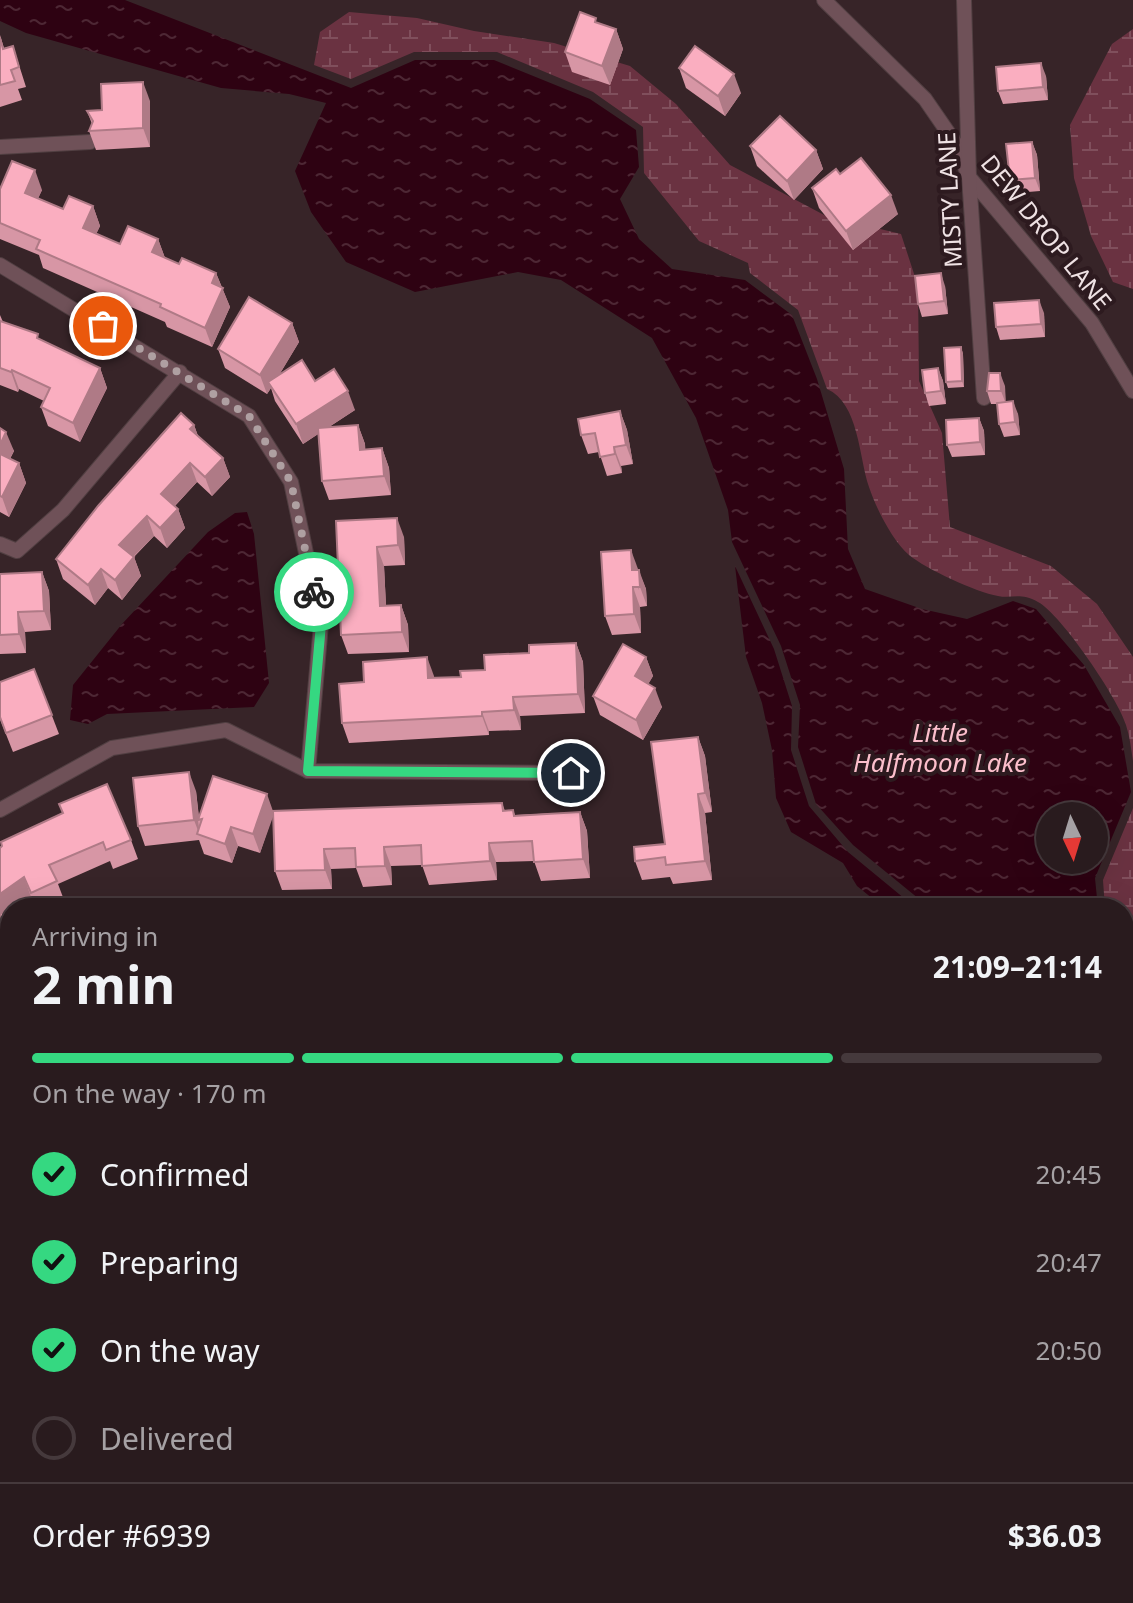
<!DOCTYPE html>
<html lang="en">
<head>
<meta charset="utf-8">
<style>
  :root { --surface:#291b1e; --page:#35282b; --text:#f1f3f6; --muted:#a5a1a4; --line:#45393c; --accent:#35d881 }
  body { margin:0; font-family:"Noto Sans",sans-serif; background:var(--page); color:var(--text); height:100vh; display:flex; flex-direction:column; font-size:30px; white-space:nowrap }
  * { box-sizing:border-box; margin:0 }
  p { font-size:26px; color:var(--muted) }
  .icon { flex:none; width:44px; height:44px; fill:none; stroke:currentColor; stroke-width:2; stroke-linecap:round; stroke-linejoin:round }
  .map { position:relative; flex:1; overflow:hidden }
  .sheet { position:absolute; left:0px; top:898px; width:1134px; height:706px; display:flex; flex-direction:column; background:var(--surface); border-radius:32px 32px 0 0; box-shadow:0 8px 32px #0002,0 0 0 2px var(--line) }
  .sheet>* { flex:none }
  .needle { width:52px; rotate:176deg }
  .tools { position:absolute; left:1036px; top:802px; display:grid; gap:16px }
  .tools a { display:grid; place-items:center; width:72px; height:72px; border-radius:50%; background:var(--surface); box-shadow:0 8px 32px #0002,0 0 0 2px var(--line); font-size:40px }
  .pin { position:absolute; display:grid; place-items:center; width:68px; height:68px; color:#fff; margin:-34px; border:4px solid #fff; border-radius:50%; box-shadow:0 2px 8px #0007 }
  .courier { position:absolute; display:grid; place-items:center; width:80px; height:80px; margin:-40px; border:6px solid #35d881; border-radius:50%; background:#fff; color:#222; box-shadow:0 2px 10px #0007 }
  .headline em { font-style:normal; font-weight:700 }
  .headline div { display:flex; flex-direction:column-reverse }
  .headline { display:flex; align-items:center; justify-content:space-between; height:136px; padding:0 32px }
  h1 { font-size:52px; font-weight:700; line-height:60px }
  .bar { display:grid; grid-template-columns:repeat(4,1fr); gap:12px 8px; align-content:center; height:96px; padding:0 32px }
  .bar i { height:10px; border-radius:6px; background:var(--line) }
  .bar .selected { background:var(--accent) }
  .bar p { grid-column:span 4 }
  .line { display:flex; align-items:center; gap:20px; padding:0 32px; border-top:2px solid var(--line) }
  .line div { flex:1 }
  ol { padding:0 32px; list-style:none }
  li { display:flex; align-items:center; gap:24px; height:88px }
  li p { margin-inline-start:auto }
  li .icon { padding:8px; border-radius:50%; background:var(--accent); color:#111; stroke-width:4 }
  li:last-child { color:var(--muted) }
  li i { width:44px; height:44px; border:4px solid var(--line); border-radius:50% }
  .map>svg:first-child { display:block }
  .built { fill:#452c32 }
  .wetland { fill:url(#wetland-marsh) }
  .water { fill:url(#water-ripples); fill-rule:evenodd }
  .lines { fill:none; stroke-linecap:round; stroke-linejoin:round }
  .street-casing { stroke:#513f42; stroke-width:16 }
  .street { stroke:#6f5158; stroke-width:14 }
  .wall { fill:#d796a5 }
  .shaded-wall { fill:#af7a86 }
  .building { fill:#faaec0; stroke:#af7a86; stroke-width:2 }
  .done { stroke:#afa0a2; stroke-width:8; stroke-dasharray:0 14.4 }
  .route { stroke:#35d881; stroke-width:10 }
  .labels { text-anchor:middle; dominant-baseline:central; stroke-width:8; stroke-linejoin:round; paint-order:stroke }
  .street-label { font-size:24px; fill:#efe2e4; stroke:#2d1a1f }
  .water-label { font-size:26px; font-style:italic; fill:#fcbfcc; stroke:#2d1a1f }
</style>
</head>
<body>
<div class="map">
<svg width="1133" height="1603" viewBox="0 0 1133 1603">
  <defs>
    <pattern id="wetland-marsh" width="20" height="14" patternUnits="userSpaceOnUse" patternTransform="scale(2)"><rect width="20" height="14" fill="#6a3241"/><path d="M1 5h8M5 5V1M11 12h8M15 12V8" fill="none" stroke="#804f5c"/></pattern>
    <pattern id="water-ripples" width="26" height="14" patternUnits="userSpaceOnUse" patternTransform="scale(2)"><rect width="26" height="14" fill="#2e0212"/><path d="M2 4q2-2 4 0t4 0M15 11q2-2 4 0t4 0" fill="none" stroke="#4d2734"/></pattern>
  </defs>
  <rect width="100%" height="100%" fill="#372428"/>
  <polygon class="built" points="173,1594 721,1594 722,1603 174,1603"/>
  <g class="wetland">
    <path d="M349 12 417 18 474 31 554 43 630 66 676 104 730 165 826 216 901 234 918 286 919 381 942 433 950 527 1051 566 1097 604 1133 657V761C1131 749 1130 737 1126 725 1119 700 1061 614 1038 602 1020 592 1012 599 998 596 976 592 926 569 909 555 892 540 876 508 869 487 859 458 859 403 827 389L798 310 750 273 748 263 699 241 644 173 643 127 593 92 497 52H414L351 79 314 65 320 32Z"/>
    <polygon points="1133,29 1133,289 1113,282 1091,236 1074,178 1070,125 1112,44"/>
    <polygon points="1133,808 1133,1580 1123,1603 1063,1603 1062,1594 1124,1594 1124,908 1105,908 1103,880"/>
    <polygon points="186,896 227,901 242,908 150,908"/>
  </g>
  <g class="water">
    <path d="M0 0H125L351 88 415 60H494L590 99 636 130 639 167 620 199 639 239 672 269 745 280 792 315 817 379 844 469 848 549 865 589 922 609 967 619 1013 601 1036 609 1084 665 1120 727 1131 792 1095 878 1098 908H930L853 845 816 804 798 747 800 705 781 646 732 542 728 510 696 418 652 338 561 280 518 272 415 292 346 262 311 212 295 171 326 103 289 94 221 88 26 33 0 21ZM1050 816H1094V860H1050Z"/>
    <polygon points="247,512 254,534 269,683 254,707 107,714 88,724 70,720 73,685 122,624 208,532 235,513"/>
    <polygon points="735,566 774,649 792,706 791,750 809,806 848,852 916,908 884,908 857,886 843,863 791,832 776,798 772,750 762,703 746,657"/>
  </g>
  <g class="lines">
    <defs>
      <g id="street">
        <polyline points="824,0 925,99 956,144 969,177 1092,323 1133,391"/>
        <polyline points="964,0 969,177 984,398"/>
        <polyline points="0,147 90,142"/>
        <polyline points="0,265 249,416 291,482 321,624 308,771"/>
        <polyline points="0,544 17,551 63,510 180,372"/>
        <polyline points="0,810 112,748 226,730 308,771 571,773"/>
        <polyline points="0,1177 10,1193"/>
        <polyline points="1021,1594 1021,1603"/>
        <polyline points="1048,1594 1049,1603"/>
        <polyline points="9,1603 14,1594"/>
      </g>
    </defs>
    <use href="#street" class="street-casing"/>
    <use href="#street" class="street"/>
  </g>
  <g class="wall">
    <polygon points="598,23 616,29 623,49 610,85 572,72 565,52"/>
    <polygon points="0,35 4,48 13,46 26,87 18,89 22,100 0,107"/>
    <polygon points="679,68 741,93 725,116 686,88"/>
    <polygon points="1046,76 1048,100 1003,104 998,91"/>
    <polygon points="150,101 150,147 96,150 89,131 92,124 87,111 102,110"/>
    <polygon points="1032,142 1037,155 1040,191 1015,193 1010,180"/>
    <polygon points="750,146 816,150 823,169 794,200 757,166"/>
    <polygon points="840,174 898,214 853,250 819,208 812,188"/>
    <polygon points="0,189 42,190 38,198 63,209 93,206 100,226 96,234 120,244 158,239 165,258 179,264 216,273 230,307 212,347 167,327 165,322 43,268 39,255 0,239"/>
    <polygon points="945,286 948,314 922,317 918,304"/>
    <polygon points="1044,313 1045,337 1000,340 996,327"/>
    <polygon points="0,315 3,322 100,368 107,388 80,442 48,426 41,407 44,401 19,389 18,392 0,385"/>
    <polygon points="292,323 299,342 279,375 315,381 355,410 329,427 358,425 365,444 365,450 382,448 389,468 391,495 329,500 322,481 318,434 303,444 275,401 271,388 267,394 225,368 218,349"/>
    <polygon points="961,347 963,354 964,387 948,388 946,382"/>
    <polygon points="938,368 943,381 946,404 929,406 925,393"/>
    <polygon points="1005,386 1005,402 1018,414 1020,435 1004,437 999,424 997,404 991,404 987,391"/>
    <polygon points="620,411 627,430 633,464 621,466 622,473 607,476 599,452 588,454 581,435"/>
    <polygon points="979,418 984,431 985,455 952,457 947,445"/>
    <polygon points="194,425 198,436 223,458 230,477 212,496 197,482 175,506 178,509 185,528 167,548 154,536 134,557 141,576 122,600 108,588 95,605 63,579 56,559"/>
    <polygon points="0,428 14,451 10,459 19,463 26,483 9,517 0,512"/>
    <polygon points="336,521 404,537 405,565 384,566 386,606 401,605 408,625 409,652 348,654 341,635"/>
    <polygon points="638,570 646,589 647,606 640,607 641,633 612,635 605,616"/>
    <polygon points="42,572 49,591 51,630 25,632 26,653 0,654 0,574"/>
    <polygon points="576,643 583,662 585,713 520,716 521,730 489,731 489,735 349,743 342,723 434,676 434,678 461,677 485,670 529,653"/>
    <polygon points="646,657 653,676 648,684 662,707 643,740 600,715 593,696"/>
    <polygon points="34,669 59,734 13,752 0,719"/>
    <polygon points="698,737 705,756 712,812 705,813 712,880 673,884 670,877 642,880 635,861 665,844"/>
    <polygon points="196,791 199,817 502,803 505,811 513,810 515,815 580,812 587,831 590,878 541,881 534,861 496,862 497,880 429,885 422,865 391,866 392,885 363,887 356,868 331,869 332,889 282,890 275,871 273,814 260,853 238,846 232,863 204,854 199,840 145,846 138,826"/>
    <polygon points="62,813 131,840 138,859 113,869 110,861 58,884 64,900 47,908 36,908 31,897 14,908 10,908 10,911 3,915 10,938 0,945 0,848"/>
    <polygon points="72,1594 135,1594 133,1603 99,1603 74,1598"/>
  </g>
  <g class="shaded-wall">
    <polygon points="616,29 623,49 610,85 602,66"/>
    <polygon points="1041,63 1046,76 1048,100 1043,87"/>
    <polygon points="734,74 741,93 725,116 718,96"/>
    <polygon points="143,82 150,101 150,147 143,128"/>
    <polygon points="1032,142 1037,155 1040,191 1035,178"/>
    <polygon points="816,150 823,169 794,200 787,181"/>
    <polygon points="35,170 42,190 32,212 25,193"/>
    <polygon points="891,195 898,214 853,250 846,231"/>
    <polygon points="93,206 100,226 90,247 83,228"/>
    <polygon points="158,239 165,258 152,252"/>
    <polygon points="216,273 230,307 212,347 205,328 212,283"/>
    <polygon points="941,273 945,286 948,314 944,301"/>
    <polygon points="1039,300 1044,313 1045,337 1041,324"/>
    <polygon points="292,323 299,342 272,387 268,382 271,388 267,394 260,375"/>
    <polygon points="961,347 963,354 964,387 962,381"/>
    <polygon points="100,368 107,388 80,442 73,423"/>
    <polygon points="938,368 943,381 946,404 941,391"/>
    <polygon points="12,370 19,389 18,392 11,372"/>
    <polygon points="1000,373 1005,386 1006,404 1001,391"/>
    <polygon points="348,391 355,410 303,444 296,424"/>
    <polygon points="1013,401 1018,414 1020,435 1015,422"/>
    <polygon points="620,411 627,430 633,464 626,445"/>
    <polygon points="979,418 984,431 985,455 980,442"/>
    <polygon points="194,425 201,444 190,429"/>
    <polygon points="358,425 365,444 367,469 360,450"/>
    <polygon points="6,432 14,451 3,471 0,462 0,445"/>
    <polygon points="614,447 621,466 622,473 615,454"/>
    <polygon points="382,448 389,468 391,495 384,476"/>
    <polygon points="223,458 230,477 212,496 205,477"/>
    <polygon points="19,463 26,483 9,517 2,497"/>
    <polygon points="190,463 197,482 168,513 161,494"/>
    <polygon points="178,509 185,528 167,548 160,528"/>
    <polygon points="147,516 154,536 126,564 119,545"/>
    <polygon points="397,518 404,537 405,565 398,545"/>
    <polygon points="377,547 384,566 387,625 380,606"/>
    <polygon points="631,550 638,569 639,590 632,570"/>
    <polygon points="134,557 141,576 122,600 115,580"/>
    <polygon points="101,569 108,588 95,605 88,585"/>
    <polygon points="639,570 646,589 647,606 640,587"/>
    <polygon points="42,572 49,591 51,630 44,611"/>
    <polygon points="633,587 640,607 641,633 634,614"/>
    <polygon points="401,605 408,625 409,652 402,632"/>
    <polygon points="18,612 25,632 26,653 19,634"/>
    <polygon points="576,643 583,662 585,713 578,694"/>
    <polygon points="427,657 434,676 435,697 428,678"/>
    <polygon points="646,657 653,676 642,695 635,676"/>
    <polygon points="655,688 662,707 643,740 636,720"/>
    <polygon points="513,697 520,716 521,730 514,710"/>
    <polygon points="482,712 489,731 489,735 482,716"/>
    <polygon points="698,737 705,756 712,812 705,793"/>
    <polygon points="189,772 196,791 199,820 198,820 200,836 194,820"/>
    <polygon points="267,794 274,814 260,853 253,834"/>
    <polygon points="698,794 705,813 712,880 705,861"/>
    <polygon points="580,812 587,831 590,878 583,859"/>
    <polygon points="231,827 238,846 232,863 225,844"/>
    <polygon points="489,843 496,862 497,880 490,861"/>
    <polygon points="384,847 391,866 392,885 385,866"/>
    <polygon points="324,849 331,869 332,889 325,870"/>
    <polygon points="24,877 31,897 14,908 10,908 10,911 0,917 0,894"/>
    <polygon points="5,918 10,931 10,938 0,945 0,921"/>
    <polygon points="126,1594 135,1594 133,1603 129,1603"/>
    <polygon points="490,1594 496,1594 496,1603 491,1603"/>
    <polygon points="939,1594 941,1594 944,1603 939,1603"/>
  </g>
  <g class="building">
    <polygon points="580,12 596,18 595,22 616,29 602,66 565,52"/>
    <polygon points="0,38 3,49 13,46 19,67 11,70 15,81 0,85"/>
    <polygon points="695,46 734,74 718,96 679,68"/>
    <polygon points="1041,63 1043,87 998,91 996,67"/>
    <polygon points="143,82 143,128 89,131 93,121 87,111 102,110 101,84"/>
    <polygon points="780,116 816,150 787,181 750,146"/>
    <polygon points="1032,142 1035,178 1010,180 1006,144"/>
    <polygon points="861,158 891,195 846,231 812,188 836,169 840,174"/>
    <polygon points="12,161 35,170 25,193 63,209 69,196 93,206 83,228 120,244 128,226 158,239 152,252 179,264 182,258 216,273 212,283 223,288 205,328 160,307 161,304 36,249 40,240 0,223 0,189"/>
    <polygon points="941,273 944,301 918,304 915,276"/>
    <polygon points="249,297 292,323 260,375 218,349"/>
    <polygon points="1039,300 1041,324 996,327 994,303"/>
    <polygon points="0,321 38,334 37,338 100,368 73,423 41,407 50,388 12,370 11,372 0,368"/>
    <polygon points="961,347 962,381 946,382 944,348"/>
    <polygon points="302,360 315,381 334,369 348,391 296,424 268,382"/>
    <polygon points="938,368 941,391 925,393 922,370"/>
    <polygon points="989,373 1000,373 1001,391 987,391"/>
    <polygon points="1013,401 1015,422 999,424 997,403"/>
    <polygon points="620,411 626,445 614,447 615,454 600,457 595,433 581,435 578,419"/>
    <polygon points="181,413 194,425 190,429 223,458 205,477 190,463 161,494 178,509 160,528 147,516 119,545 134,557 115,580 101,569 88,585 56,559 98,506"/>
    <polygon points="979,418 980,442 947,445 946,420"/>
    <polygon points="358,425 360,450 382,448 384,476 322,481 318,428"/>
    <polygon points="0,428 6,432 0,445"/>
    <polygon points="0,454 19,463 2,497 0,496"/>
    <polygon points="397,518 398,545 377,547 380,606 401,605 402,632 341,635 336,521"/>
    <polygon points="631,550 632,570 639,570 640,587 633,587 634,614 605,616 601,552"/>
    <polygon points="42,572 44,611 18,612 19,634 0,635 0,574"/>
    <polygon points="576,643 578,694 513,697 514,710 482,712 482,716 342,723 339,684 364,682 363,662 427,657 428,678 461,677 460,671 485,670 484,655 529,653 529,645"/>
    <polygon points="623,644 646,657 635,676 655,688 636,720 593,696"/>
    <polygon points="34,669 52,715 6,733 0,717 0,682"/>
    <polygon points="698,737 705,793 698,794 705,861 666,865 665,857 635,861 634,847 665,844 651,742"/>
    <polygon points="189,772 194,820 138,826 133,778"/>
    <polygon points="213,776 267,794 253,834 231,827 225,844 197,834 202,819 198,820"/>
    <polygon points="107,784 131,840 106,850 103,842 49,865 57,881 31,893 24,877 0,894 0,848 2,846 1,842 63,813 59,804"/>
    <polygon points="502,803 503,811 513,810 514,816 580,812 583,859 534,862 532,841 489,843 490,861 422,866 421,845 384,847 385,866 356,867 355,848 324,849 325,870 275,871 273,811"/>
    <polygon points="0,910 5,918 0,921"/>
    <polygon points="10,1021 10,1123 0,1096 0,1023"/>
    <polygon points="420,1594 490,1594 491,1603 421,1603"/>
    <polygon points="852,1594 939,1594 939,1603 853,1603"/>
  </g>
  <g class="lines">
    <polyline class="done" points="103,326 249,416 291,482 314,592"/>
    <polyline class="route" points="314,592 321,624 308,771 571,773"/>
  </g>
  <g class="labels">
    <g class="street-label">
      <text transform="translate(949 200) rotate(-93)">MISTY LANE</text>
      <text transform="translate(1047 232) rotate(51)">DEW DROP LANE</text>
    </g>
    <g class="water-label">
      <text x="940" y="732">Little<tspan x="940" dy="30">Halfmoon Lake</tspan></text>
    </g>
  </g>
</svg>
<div class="tools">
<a><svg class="needle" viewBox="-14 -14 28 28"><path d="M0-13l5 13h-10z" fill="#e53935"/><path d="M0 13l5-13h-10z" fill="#a5a1a4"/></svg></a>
</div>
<div class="pin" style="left:103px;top:326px;background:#ea580c"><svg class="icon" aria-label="bag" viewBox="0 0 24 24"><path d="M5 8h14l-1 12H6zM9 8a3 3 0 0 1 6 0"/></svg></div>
<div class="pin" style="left:571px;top:773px;background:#1f2937"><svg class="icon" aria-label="home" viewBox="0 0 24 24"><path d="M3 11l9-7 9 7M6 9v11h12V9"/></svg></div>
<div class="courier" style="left:314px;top:592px"><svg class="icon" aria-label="bike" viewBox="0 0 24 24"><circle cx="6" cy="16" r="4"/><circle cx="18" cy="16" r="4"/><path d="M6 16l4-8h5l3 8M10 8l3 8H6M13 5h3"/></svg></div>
<section class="sheet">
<div class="headline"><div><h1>2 min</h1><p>Arriving in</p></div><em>21:09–21:14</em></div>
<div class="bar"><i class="selected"></i><i class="selected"></i><i class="selected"></i><i></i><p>On the way · 170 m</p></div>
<ol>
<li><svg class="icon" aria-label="check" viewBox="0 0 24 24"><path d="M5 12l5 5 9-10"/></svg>Confirmed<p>20:45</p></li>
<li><svg class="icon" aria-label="check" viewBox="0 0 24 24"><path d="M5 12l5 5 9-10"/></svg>Preparing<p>20:47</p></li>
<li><svg class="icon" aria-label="check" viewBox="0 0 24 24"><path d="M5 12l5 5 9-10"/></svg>On the way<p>20:50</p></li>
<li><i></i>Delivered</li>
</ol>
<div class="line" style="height:104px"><div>Order #6939</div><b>$36.03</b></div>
</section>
</div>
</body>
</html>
